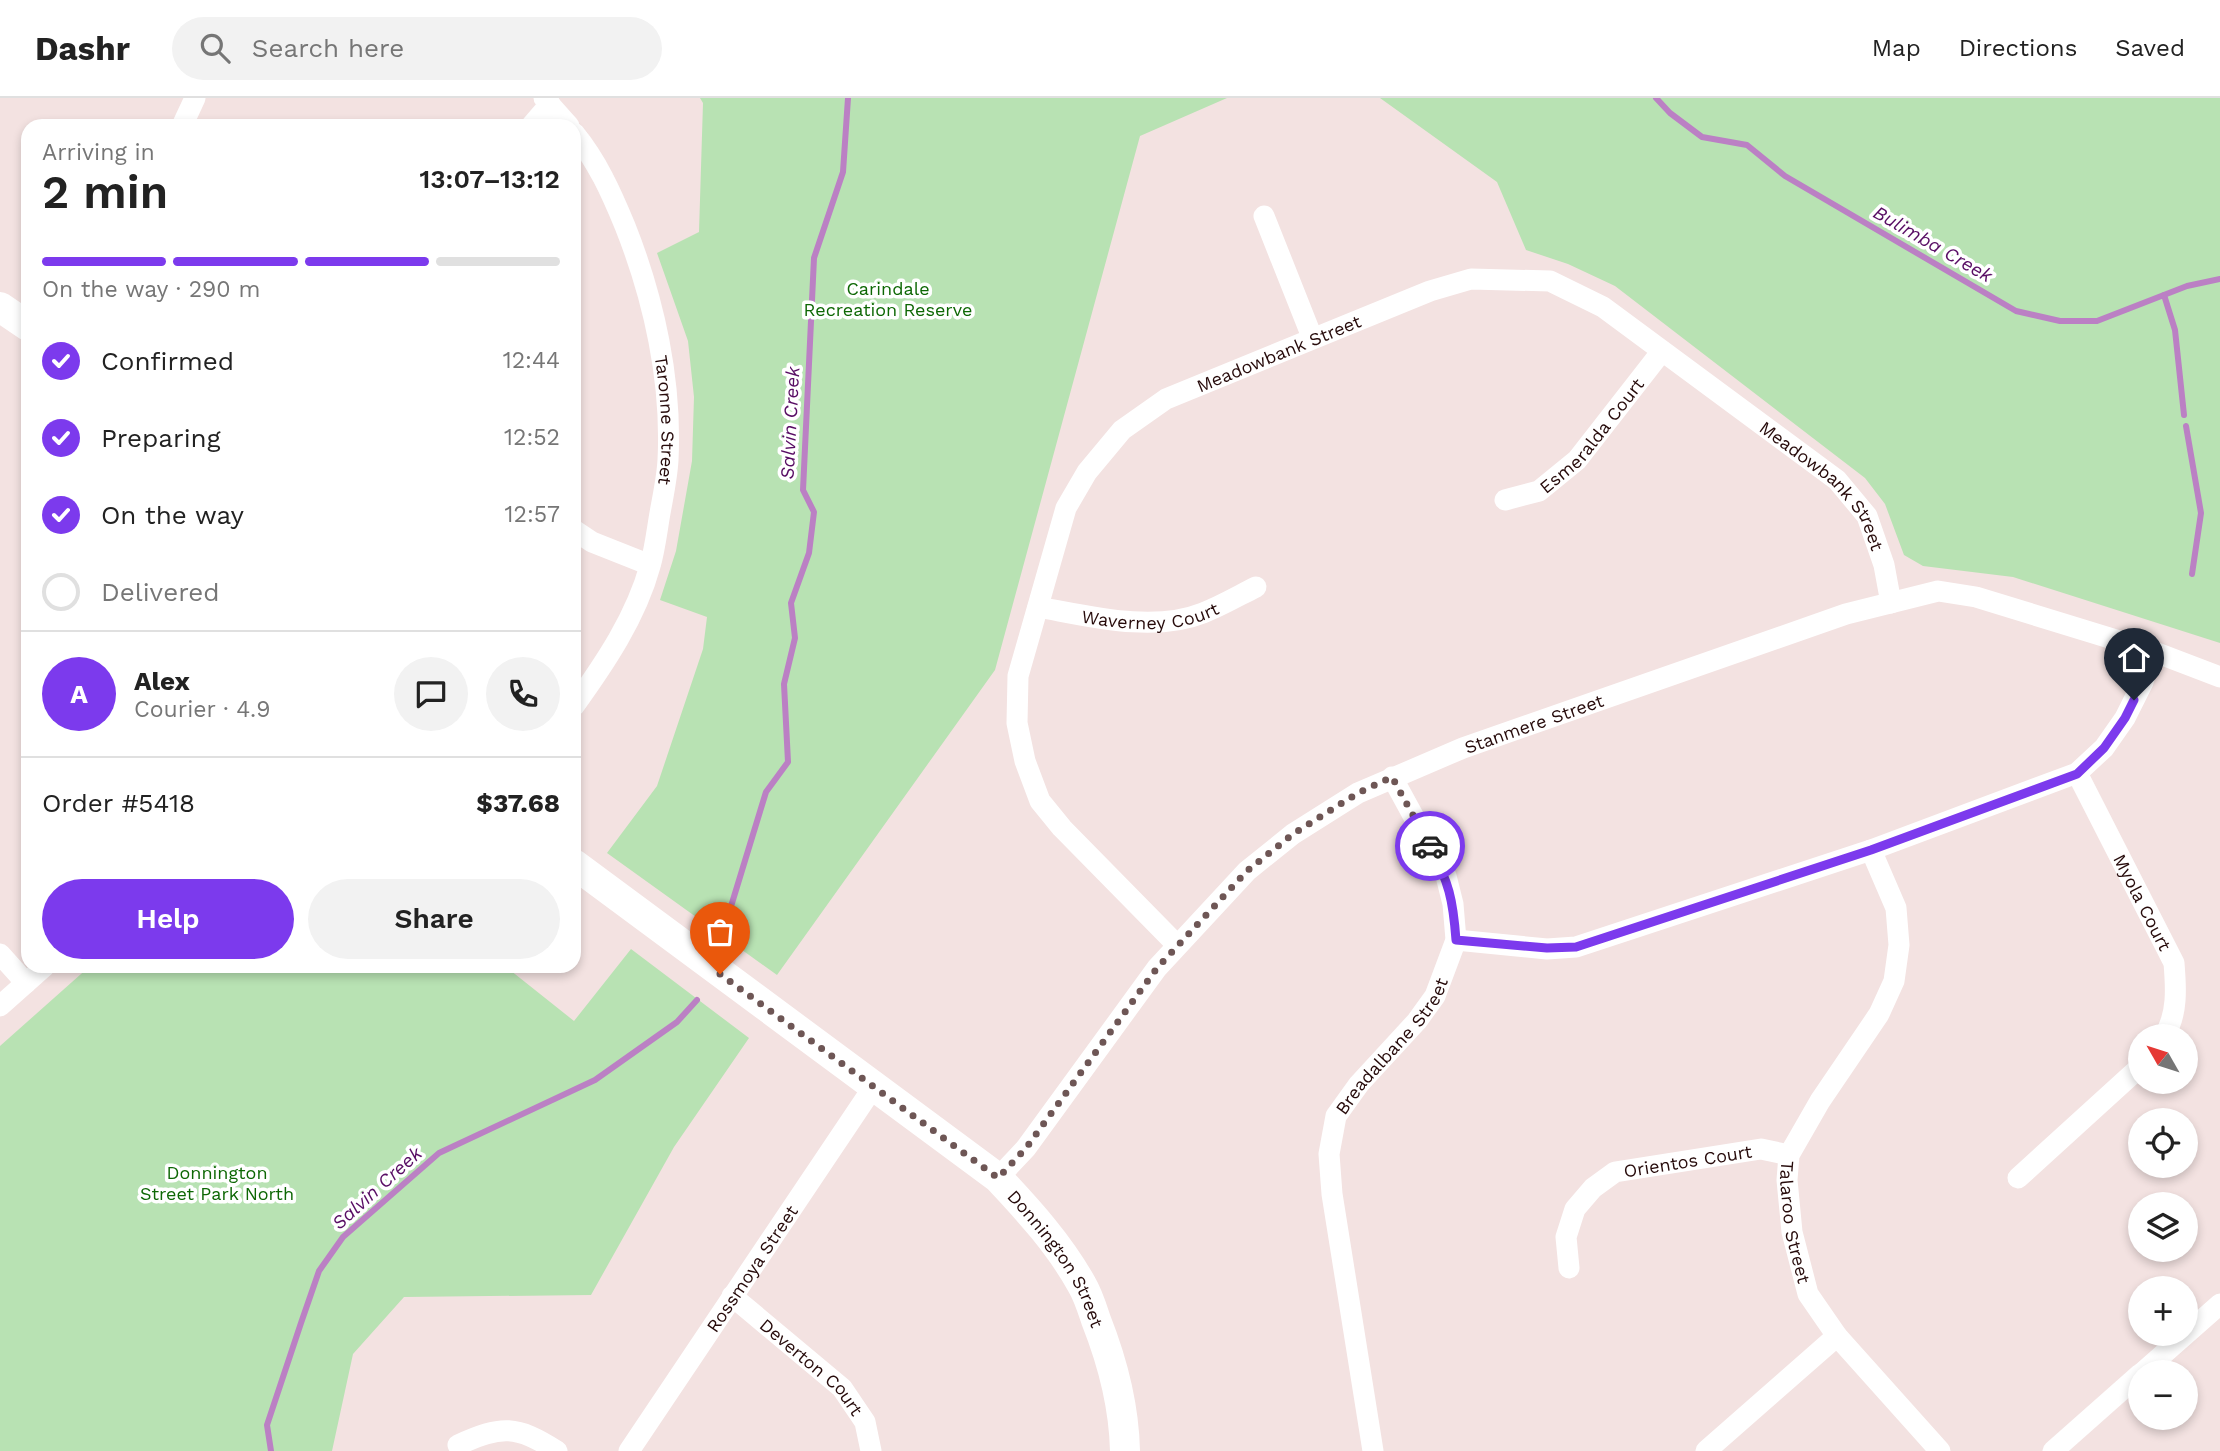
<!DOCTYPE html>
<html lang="en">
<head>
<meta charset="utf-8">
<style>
  :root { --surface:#fff; --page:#f2f2f2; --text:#222; --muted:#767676; --line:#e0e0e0; --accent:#7c3aed }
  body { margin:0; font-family:"Work Sans",sans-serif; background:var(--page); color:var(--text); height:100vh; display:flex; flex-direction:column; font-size:26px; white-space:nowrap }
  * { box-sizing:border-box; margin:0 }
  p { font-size:23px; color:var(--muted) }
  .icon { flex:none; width:38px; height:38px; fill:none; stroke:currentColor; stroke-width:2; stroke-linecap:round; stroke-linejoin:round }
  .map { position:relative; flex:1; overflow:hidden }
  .panel { position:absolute; left:21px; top:21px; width:560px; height:854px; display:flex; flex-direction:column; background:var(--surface); border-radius:21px; box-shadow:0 4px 10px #0003 }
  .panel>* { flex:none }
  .needle { width:46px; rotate:309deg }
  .buttons { position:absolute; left:2128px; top:926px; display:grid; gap:14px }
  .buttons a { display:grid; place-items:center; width:70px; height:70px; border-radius:50%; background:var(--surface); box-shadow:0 4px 10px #0003; font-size:35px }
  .pin { position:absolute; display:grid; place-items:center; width:60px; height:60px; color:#fff; margin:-72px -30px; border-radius:50% 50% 50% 0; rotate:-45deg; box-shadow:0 0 7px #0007 }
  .pin .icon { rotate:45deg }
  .courier { position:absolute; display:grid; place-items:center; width:70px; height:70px; margin:-35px; border:5px solid #7c3aed; border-radius:50%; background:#fff; color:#222; box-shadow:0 2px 9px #0007 }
  .summary em { font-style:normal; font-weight:600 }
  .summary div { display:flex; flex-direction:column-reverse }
  .summary { display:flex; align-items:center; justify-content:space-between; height:119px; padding:0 21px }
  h1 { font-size:46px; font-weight:600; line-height:52px }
  .bar { display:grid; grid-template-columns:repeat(4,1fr); gap:10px 7px; align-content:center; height:84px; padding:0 21px }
  .bar i { height:9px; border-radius:5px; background:var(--line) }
  .bar .selected { background:var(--accent) }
  .bar p { grid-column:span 4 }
  .line { display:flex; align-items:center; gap:18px; padding:0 21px; border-top:2px solid var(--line) }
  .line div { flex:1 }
  .round { display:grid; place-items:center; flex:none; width:74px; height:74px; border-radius:37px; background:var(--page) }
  ol { padding:0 21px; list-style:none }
  li { display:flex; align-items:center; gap:21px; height:77px }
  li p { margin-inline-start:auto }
  li .icon { padding:7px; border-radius:50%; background:var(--accent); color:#fff; stroke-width:4 }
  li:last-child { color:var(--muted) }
  li i { width:38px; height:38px; border:4px solid var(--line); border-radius:50% }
  .cta { display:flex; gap:14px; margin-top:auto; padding:14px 21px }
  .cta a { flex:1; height:80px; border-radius:42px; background:var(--accent); color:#fff; font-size:28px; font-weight:600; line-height:80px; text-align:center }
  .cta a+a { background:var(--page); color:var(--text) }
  header { display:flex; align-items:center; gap:42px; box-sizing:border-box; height:98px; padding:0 35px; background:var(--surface); border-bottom:2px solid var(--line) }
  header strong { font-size:33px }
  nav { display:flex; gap:38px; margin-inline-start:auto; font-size:24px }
  .search { width:490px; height:63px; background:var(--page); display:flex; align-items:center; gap:18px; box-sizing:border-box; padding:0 24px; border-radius:38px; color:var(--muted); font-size:26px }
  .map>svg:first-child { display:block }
  .green { fill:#b8e2b3 }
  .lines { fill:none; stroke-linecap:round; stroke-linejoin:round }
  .stream { stroke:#bb80c4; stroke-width:6 }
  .street { stroke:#fff; stroke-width:21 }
  .secondary { stroke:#fff; stroke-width:30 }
  .done { stroke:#6e5655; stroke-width:7; stroke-dasharray:0 12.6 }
  .route { stroke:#7c3aed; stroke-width:9 }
  .labels { text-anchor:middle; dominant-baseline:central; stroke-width:7; stroke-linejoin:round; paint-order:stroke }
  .park-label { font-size:18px; fill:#0d6704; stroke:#fff }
  .street-label { font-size:18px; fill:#260a0a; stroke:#fff }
  .water-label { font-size:19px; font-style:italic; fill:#580d64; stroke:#fff }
</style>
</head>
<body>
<header>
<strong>Dashr</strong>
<div class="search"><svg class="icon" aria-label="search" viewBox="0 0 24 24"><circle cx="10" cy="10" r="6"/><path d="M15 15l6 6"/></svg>Search here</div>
<nav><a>Map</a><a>Directions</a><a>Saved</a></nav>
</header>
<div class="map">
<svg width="2220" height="1353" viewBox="0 0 2220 1353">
  <rect width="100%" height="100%" fill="#f3e2e1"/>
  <g class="green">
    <polygon points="700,0 1227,0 1140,38 995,572 777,877 607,755 657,688 703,551 707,519 660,502 676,453 692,363 694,299 688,243 657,155 699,134 703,5"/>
    <polygon points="1380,0 2220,0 2220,545 2013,479 1923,468 1904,457 1885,406 1865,380 1615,188 1568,166 1526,152 1497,84"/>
    <polygon points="631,851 749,940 674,1049 591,1197 404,1199 353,1256 332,1353 0,1353 0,948 90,868 505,868 574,923"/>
  </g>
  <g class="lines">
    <g class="stream">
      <polyline points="1656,0 1670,15 1702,39 1747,47 1785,78 2016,213 2060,223 2097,223 2187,188 2220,181"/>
      <polyline points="2164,197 2175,232 2184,317"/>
      <polyline points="2186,328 2201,415 2192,476"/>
      <polyline points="714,859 725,828 766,694 788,664 784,586 795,540 791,505 809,455 814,414 803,392 814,160 843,74 848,0"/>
      <polyline points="271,1353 267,1327 301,1225 319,1173 343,1139 439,1055 595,982 677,924 697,902"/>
    </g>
    <g class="street">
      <polyline points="544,0 569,28"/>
      <polyline points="182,28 195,0"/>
      <polyline points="531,28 550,6"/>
      <path id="s1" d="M574 35C597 63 611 94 625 128 654 201 672 283 668 362 667 380 663 398 660 415 657 432 655 451 650 468 636 519 605 565 574 608"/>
      <polyline points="1264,118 1312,239"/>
      <path id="s2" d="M1505 402 1539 393 1577 362 1662 253"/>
      <polyline points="574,432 592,444 650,467"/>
      <path id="s3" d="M1038 509C1089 518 1153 535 1203 515 1221 508 1238 498 1256 489"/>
      <path id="s4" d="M2077 675 2174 865C2176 889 2178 917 2164 938"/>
      <path id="s5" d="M1871 752 1896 810 1899 847 1894 883 1879 916 1820 1003 1789 1057 1787 1082 1792 1134 1808 1196 1837 1238 1940 1353"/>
      <polyline points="1456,842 1547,851 1576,849 1871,752 2077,675 2104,650 2125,620 2143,584 2152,553"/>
      <path id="s6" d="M1177 847 1062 730 1040 703 1025 663 1017 625 1018 578 1066 410 1087 374 1122 332 1166 301 1430 193 1471 181 1550 183 1603 209 1837 382 1867 418 1884 467 1891 505"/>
      <polyline points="0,856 26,885"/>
      <polyline points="0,908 45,868"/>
      <path id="s7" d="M998 1080 1026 1050 1157 870 1247 773 1293 736 1358 695 1463 650 1846 516 1938 493 1976 499 2152 553 2220 579"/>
      <polyline points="2018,1080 2140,969"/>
      <path id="s8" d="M1569 1170 1566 1139 1575 1111 1593 1090 1615 1074 1761 1051 1789 1057"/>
      <path id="s9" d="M732 1198 842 1290 865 1324 871 1353"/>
      <polyline points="2143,1274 2220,1206"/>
      <path d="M458 1347C502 1327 516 1327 557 1353"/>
      <path id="s10" d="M629 1353 874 988"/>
      <path id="s11" d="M1373 1353 1332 1096 1329 1056 1336 1018 1359 986 1417 923 1435 898 1456 842 1453 806 1446 778 1392 679"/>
      <polyline points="1706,1353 1837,1238"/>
      <polyline points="2053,1353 2140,1276"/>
    </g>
    <g class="secondary">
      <polyline points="0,209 28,228"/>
      <path id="s12" d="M574 766 998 1080C1029 1113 1060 1147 1082 1187 1088 1197 1092 1210 1096 1222 1113 1265 1124 1307 1125 1353"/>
    </g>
  </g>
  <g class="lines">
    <polyline class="done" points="720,876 998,1080 1026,1050 1157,870 1247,773 1293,736 1358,695 1392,679 1430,748"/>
    <path class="route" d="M1430 748C1449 785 1453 801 1456 842L1547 850 1576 849 1871 752 2077 676 2104 650 2125 620 2134 602"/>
  </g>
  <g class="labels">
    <g class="park-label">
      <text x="888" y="190">Carindale<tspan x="888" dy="21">Recreation Reserve</tspan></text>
      <text x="217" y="1074">Donnington<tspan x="217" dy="21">Street Park North</tspan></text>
    </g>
    <g class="street-label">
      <text stroke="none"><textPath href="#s6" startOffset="774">Meadowbank Street</textPath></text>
      <text stroke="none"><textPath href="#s1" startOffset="306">Taronne Street</textPath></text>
      <text stroke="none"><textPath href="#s2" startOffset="112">Esmeralda Court</textPath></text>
      <text stroke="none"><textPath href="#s6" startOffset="1404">Meadowbank Street</textPath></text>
      <text stroke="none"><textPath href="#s3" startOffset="114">Waverney Court</textPath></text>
      <text stroke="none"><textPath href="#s7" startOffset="721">Stanmere Street</textPath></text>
      <text stroke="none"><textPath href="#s4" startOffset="145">Myola Court</textPath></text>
      <text stroke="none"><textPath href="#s11" startOffset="429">Breadalbane Street</textPath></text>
      <text stroke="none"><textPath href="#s8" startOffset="189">Orientos Court</textPath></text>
      <text stroke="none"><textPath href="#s5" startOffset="408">Talaroo Street</textPath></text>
      <text stroke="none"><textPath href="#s12" startOffset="628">Donnington Street</textPath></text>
      <text stroke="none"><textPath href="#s10" startOffset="220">Rossmoya Street</textPath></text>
      <text stroke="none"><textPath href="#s9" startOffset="107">Deverton Court</textPath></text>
    </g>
    <g class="water-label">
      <text transform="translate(1933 146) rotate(30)">Bulimba Creek</text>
      <text transform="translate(790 325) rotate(-87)">Salvin Creek</text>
      <text transform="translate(377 1090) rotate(-42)">Salvin Creek</text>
    </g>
  </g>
</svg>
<div class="buttons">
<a><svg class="needle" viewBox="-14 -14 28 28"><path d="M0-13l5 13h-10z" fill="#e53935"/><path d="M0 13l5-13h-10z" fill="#767676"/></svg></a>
<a><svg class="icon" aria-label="locate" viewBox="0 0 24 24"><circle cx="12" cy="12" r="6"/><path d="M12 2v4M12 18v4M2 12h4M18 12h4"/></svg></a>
<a><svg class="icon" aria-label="layers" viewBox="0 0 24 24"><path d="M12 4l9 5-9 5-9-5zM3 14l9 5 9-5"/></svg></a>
<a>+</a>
<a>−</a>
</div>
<div class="pin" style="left:720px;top:876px;background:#ea580c"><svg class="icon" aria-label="bag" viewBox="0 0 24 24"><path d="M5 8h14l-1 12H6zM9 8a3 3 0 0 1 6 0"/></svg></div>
<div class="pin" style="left:2134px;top:602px;background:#1f2937"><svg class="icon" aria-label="home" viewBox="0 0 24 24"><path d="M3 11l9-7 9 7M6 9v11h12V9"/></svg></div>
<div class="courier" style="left:1430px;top:748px"><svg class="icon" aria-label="car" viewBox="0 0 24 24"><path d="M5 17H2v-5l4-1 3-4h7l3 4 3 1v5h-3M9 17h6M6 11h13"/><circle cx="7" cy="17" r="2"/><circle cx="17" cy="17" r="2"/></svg></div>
<section class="panel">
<div class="summary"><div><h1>2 min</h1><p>Arriving in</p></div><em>13:07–13:12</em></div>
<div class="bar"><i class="selected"></i><i class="selected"></i><i class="selected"></i><i></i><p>On the way · 290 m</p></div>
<ol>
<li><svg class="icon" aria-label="check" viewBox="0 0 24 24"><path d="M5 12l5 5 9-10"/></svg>Confirmed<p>12:44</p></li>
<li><svg class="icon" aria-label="check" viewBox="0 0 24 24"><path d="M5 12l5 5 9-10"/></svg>Preparing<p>12:52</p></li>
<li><svg class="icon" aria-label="check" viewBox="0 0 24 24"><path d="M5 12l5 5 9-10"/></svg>On the way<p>12:57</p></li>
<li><i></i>Delivered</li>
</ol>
<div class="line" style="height:126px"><b class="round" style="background:var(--accent);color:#fff">A</b><div><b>Alex</b><p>Courier · 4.9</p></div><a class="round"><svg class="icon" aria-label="chat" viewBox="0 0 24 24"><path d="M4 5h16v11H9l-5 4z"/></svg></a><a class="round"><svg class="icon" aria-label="phone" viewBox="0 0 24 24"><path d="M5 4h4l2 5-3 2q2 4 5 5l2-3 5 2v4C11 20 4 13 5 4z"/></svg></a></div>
<div class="line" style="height:91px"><div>Order #5418</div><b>$37.68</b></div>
<div class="cta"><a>Help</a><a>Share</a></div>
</section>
</div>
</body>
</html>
